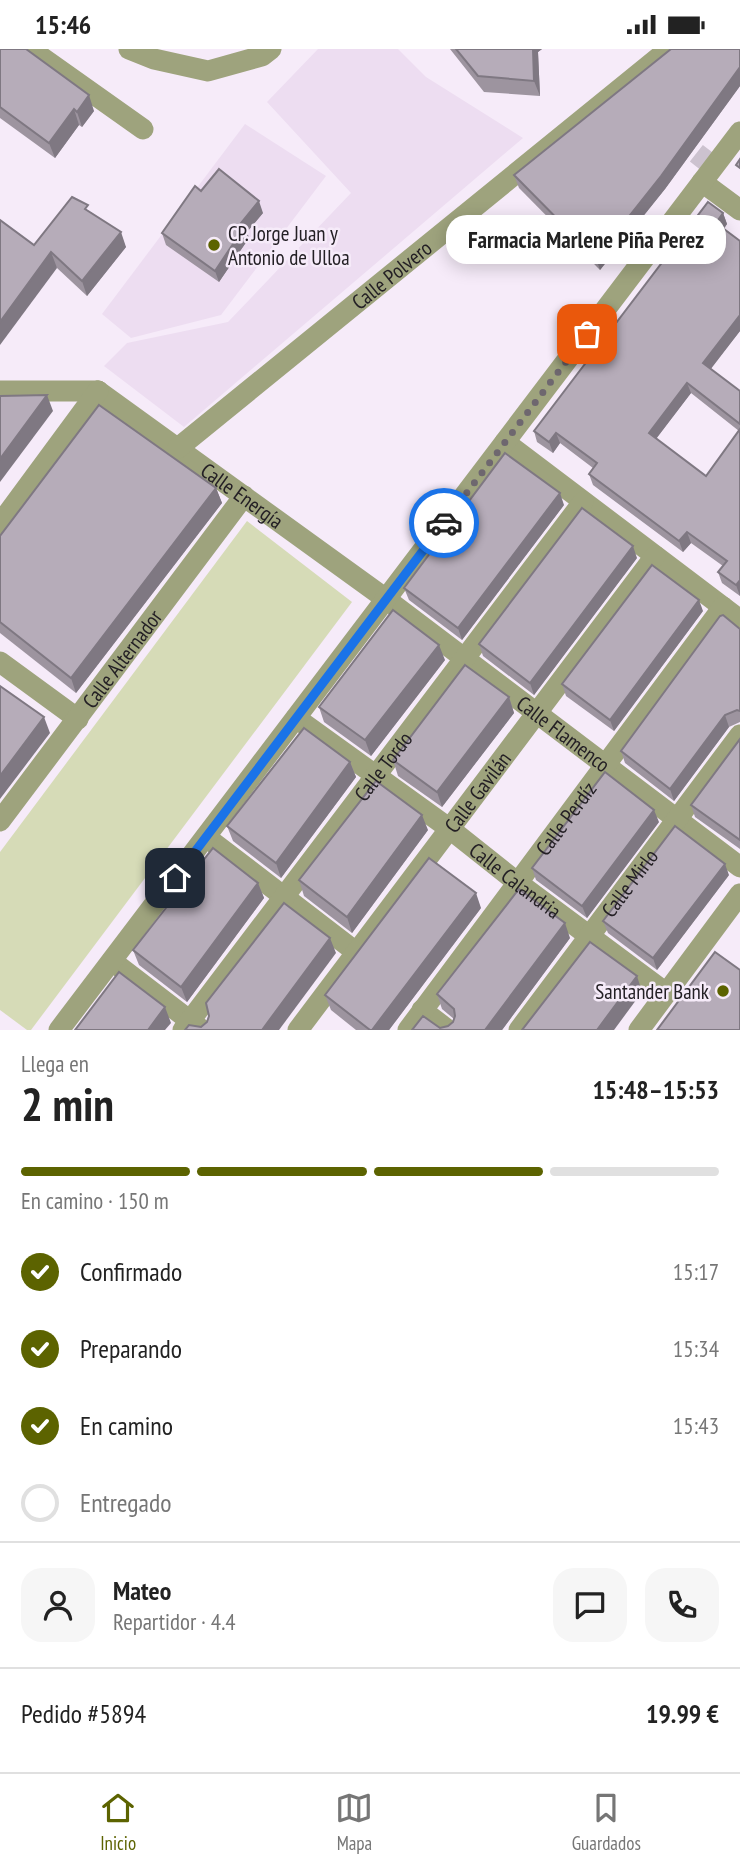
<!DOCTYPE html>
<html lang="es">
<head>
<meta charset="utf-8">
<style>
  :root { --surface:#fff; --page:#f6f6f6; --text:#222; --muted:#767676; --line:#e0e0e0; --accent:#5c6300 }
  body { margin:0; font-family:"PT Sans Narrow",sans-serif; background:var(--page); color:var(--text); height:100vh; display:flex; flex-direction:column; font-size:26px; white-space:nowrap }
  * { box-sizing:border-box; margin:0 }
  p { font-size:23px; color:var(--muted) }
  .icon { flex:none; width:38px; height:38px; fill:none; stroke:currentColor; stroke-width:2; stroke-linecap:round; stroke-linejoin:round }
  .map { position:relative; height:981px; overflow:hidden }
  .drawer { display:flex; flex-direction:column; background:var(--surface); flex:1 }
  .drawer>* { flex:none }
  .pin { position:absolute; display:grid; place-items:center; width:60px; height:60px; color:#fff; margin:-30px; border-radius:14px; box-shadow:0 4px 10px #0006 }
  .courier { position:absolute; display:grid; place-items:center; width:70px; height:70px; margin:-35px; border:5px solid #1a73e8; border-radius:50%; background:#fff; color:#222; box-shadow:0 2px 9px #0007 }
  .bubble { position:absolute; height:49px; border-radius:21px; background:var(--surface); box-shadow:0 4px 18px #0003; font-size:23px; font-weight:700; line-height:49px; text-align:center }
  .overview em { font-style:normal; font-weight:700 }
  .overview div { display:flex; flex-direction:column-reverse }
  .overview { display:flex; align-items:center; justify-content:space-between; height:119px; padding:0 21px }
  h1 { font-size:46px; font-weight:700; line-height:52px }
  .bar { display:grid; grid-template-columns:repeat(4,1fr); gap:10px 7px; align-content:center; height:84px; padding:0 21px }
  .bar i { height:9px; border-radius:5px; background:var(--line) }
  .bar .on { background:var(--accent) }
  .bar p { grid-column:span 4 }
  .line { display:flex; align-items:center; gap:18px; padding:0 21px; border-top:2px solid var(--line) }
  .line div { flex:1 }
  .round { display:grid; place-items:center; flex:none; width:74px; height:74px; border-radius:21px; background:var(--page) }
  ol { padding:0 21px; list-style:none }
  li { display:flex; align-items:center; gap:21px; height:77px }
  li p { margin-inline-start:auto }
  li .icon { padding:7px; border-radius:50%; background:var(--accent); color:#fff; stroke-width:4 }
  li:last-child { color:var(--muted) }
  li i { width:38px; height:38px; border:4px solid var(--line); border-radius:50% }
  .status { display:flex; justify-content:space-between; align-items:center; height:49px; padding:0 35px; background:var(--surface); direction:ltr }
  .status svg { height:19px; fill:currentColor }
  .tab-bar { display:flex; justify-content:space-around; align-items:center; height:98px; border-top:2px solid var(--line); background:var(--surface); font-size:19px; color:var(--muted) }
  .tab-bar a { display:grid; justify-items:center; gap:4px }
  .tab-bar .on { color:var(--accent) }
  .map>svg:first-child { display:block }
  .built { fill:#edddf1 }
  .green { fill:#d6dbb7 }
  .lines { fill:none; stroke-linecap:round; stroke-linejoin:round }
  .street-tunnel { stroke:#ccc2cf; stroke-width:21; stroke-dasharray:21 10; stroke-linecap:butt }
  .street { stroke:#9ea37d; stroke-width:21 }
  .wall { fill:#9d949f; fill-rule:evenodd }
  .shaded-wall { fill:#7f7882 }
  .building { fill:#b6acb9; stroke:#7f7882; stroke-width:2 }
  .done { stroke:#6e676f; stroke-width:7; stroke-dasharray:0 12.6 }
  .route { stroke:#1a73e8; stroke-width:9 }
  .poi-dot { fill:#5c6300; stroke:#f6ebf9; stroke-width:2.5 }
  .labels { text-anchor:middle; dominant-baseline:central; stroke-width:5; stroke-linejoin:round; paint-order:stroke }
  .poi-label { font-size:21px; fill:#242025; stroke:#f6ebf9; text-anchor:start }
  .street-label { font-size:21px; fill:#242025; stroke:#f6ebf9 }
</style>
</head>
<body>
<div class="status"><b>15:46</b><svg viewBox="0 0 49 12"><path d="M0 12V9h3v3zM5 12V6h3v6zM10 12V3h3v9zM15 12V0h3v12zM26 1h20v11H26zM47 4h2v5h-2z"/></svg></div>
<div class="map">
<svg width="740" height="981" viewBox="0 0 740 981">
  <rect width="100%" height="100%" fill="#f6ebf9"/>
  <g class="built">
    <polygon points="318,0 398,0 426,28 523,89 184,378 104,317 127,294 228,273 351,144 267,53"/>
    <polygon points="245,75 326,127 221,266 131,289 102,265"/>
  </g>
  <polygon class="green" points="247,472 352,553 31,981 27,981 0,961 0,803"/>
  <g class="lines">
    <polyline class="street-tunnel" points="672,85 714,118"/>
    <g class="street">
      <polyline points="30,0 143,80"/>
      <polyline points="129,0 154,10 208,22 262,7 271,0"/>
      <polyline points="702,133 740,161"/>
      <polyline points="0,342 98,342"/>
      <path id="s1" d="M98 342 386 550 740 818"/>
      <polyline points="505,393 740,571"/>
      <path id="s2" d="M178 399 669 0"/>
      <polyline points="0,475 98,342"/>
      <polyline points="0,613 78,670"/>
      <path id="s3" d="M296 669 450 780 518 834 666 944"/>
      <path id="s4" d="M0 772 244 447"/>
      <polyline points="206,788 356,903"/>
      <polyline points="112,912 202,981"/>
      <polyline points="422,961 448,981"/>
      <polyline points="59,981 740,83"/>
      <path id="s5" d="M183 981 583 453"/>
      <path id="s6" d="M298 981 655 507"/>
      <path id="s7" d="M408 981 723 558"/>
      <path id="s8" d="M519 981 740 686"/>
      <polyline points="639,981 740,845"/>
    </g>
  </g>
  <g class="wall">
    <polygon points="0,0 94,62 82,78 79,76 55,109 0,69"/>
    <polygon points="450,0 542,0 538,3 540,47 484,43"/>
    <polygon points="740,0 740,37 665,140 600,221 519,139 514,126"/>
    <polygon points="201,142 263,164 247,183 249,189 219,233 166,196 162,184"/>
    <polygon points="91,163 126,198 87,247 57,219 34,196"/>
    <path d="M723 164 727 175 724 180 740 192V282L710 320 740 342V547L722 534 718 523 723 517 691 494 683 503 593 436 589 425 593 419 560 394 553 404 537 393 534 382ZM691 344 739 382 706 427 656 390Z"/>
    <polygon points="216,439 222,454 76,644 0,584 0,487"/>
    <polygon points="564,456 462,591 409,551 404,539"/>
    <polygon points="637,509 534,646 483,607 479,595"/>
    <polygon points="703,562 614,682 566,647 562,635"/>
    <polygon points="740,580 740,673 729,678 674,752 625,714 621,702"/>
    <polygon points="445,611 371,707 324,673 319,658"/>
    <polygon points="509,648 514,664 442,758 398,727 393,711"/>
    <polygon points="740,690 740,800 695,768 691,756"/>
    <polygon points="350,713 356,728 281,829 233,792 227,777"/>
    <polygon points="659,773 587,869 536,831 532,819"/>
    <polygon points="428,781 352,884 304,847 299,831"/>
    <polygon points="729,826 657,921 608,884 603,872"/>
    <polygon points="258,834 264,849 187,953 139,916 133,901"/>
    <polygon points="481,859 389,981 356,981 331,961 325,946"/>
    <polygon points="570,889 502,981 440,979 448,977 453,973 454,970 442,960 437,945"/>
  </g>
  <g class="shaded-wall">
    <polygon points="533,0 542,0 538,3 540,47 534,32"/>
    <polygon points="740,18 740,37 665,140 600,221 596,209"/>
    <polygon points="89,46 94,62 82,78 77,63"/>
    <polygon points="74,60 79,76 55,109 49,94"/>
    <polygon points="259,152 263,164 247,183 249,189 219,233 215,222 241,174"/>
    <polygon points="723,164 727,175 720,184 716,174"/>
    <polygon points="121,183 126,198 87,247 82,232"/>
    <polygon points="51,203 57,219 0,296 0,273"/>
    <polygon points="740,266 740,282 707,325 703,314"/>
    <polygon points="687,334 691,344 652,395 649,384"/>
    <polygon points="47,346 53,362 0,433 0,410"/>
    <polygon points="556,384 560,394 553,404 549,393"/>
    <polygon points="216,439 222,454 76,644 71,629"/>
    <polygon points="560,444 564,456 462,591 458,579"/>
    <polygon points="687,483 691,494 683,503 679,492"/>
    <polygon points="633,497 637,509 534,646 530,634"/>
    <polygon points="740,531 740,547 736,536"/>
    <polygon points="699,551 703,562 614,682 610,671"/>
    <polygon points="439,596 445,611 371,707 365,691"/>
    <polygon points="509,648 514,664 442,758 437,743"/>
    <polygon points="725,666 729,678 674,752 670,740"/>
    <polygon points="44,668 50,684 0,750 0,727"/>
    <polygon points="350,713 356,728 281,829 276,814"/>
    <polygon points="654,761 659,773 587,869 582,857"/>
    <polygon points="422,766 428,781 352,884 347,868"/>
    <polygon points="725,815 729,826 657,921 653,909"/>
    <polygon points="258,834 264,849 187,953 181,938"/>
    <polygon points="476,844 481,859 389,981 372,981"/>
    <polygon points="565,874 570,889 502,981 485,981"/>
    <polygon points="330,889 336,904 279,981 262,981"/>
    <polygon points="637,927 642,943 614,981 597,981"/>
    <polygon points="165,958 171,974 165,981 148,981"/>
  </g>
  <g class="building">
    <polygon points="0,0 26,0 89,46 77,63 74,60 49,94 0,58"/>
    <polygon points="456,0 533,0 534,32 478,27"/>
    <polygon points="671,0 740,0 740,18 661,127 596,209 514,126"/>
    <polygon points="740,110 740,119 736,116"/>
    <polygon points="219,120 259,152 241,174 245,177 215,222 162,184 195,137 201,142"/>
    <polygon points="72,148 88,156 85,160 121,183 82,232 51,203 0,273 0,171 34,196"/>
    <polygon points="708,153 723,164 716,174 740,192 740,266 703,314 740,342 740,375 687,334 649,384 706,427 740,380 740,531 736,536 718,523 727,512 687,483 679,492 589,425 597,414 556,384 549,393 534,382"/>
    <polygon points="47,346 0,410 0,347"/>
    <polygon points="99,356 216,439 71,629 0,573 0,487"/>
    <polygon points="505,404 560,444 458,579 404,539"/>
    <polygon points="582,459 633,497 530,634 479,595"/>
    <polygon points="652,516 699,551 610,671 562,635"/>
    <polygon points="393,561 439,596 365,691 319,658"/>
    <polygon points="723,566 740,580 740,662 737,661 725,666 670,740 621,702 720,567"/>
    <polygon points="465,616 509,648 437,743 393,711"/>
    <polygon points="0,637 44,668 0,727"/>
    <polygon points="304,679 350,713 276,814 227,777"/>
    <polygon points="740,690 740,791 691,756"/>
    <polygon points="605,723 654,761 582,857 532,819"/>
    <polygon points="376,732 422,766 347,868 299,831"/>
    <polygon points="675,777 725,815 653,909 603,872"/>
    <polygon points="213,799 258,834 181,938 133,901"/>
    <polygon points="429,809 476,844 372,981 370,981 325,946"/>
    <polygon points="519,840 565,874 485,981 412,981 423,967 440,979 448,977 453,973 455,967 454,960 437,945"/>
    <polygon points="284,854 330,889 262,981 185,981 189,976 201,978 207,973 209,967 206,954"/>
    <polygon points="590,893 637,927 597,981 522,981"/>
    <polygon points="715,903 740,921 740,981 657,981"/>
    <polygon points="119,923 165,958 148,981 75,981"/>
  </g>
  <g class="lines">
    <polyline class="done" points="444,474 587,285"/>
    <polyline class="route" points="175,829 444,474"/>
  </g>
  <g class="poi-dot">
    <circle cx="214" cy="196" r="7"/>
    <circle cx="723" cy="942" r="7"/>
  </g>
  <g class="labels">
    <g class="poi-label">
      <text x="228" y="184">CP. Jorge Juan y<tspan x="228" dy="24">Antonio de Ulloa</tspan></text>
      <text x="709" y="942" text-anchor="end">Santander Bank</text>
    </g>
    <g class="street-label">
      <text stroke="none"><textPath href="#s2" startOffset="275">Calle Polvero</textPath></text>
      <text stroke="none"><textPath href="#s1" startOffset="178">Calle Energía</textPath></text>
      <text stroke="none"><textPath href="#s4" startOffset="203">Calle Alternador</textPath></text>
      <text stroke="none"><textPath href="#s1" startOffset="578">Calle Flamenco</textPath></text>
      <text stroke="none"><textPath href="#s5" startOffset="331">Calle Tordo</textPath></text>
      <text stroke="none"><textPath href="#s6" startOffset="298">Calle Gavilán</textPath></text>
      <text stroke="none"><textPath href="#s7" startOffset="264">Calle Perdíz</textPath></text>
      <text stroke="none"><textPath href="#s3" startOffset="273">Calle Calandria</textPath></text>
      <text stroke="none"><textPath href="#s8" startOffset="184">Calle Mirlo</textPath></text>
    </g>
  </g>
</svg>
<div class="pin" style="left:587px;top:285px;background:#ea580c"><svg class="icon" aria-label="bag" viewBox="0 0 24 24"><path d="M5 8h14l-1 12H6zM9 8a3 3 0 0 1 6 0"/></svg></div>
<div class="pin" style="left:175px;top:829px;background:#1f2937"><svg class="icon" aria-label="home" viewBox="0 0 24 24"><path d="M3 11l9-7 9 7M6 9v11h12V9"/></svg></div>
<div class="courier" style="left:444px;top:474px"><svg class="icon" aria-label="car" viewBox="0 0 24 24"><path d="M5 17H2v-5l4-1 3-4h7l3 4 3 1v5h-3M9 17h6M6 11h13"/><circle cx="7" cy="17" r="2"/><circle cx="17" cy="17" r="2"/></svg></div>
<div class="bubble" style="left:446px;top:166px;width:280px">Farmacia Marlene Piña Perez</div>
</div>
<section class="drawer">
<div class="overview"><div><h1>2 min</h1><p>Llega en</p></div><em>15:48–15:53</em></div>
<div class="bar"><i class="on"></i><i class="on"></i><i class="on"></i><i></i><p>En camino · 150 m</p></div>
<ol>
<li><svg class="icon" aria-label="check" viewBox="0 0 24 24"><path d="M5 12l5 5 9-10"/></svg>Confirmado<p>15:17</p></li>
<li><svg class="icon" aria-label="check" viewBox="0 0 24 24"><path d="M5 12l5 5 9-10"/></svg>Preparando<p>15:34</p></li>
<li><svg class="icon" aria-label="check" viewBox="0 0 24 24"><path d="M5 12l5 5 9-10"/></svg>En camino<p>15:43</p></li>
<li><i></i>Entregado</li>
</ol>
<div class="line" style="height:126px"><a class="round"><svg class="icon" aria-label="person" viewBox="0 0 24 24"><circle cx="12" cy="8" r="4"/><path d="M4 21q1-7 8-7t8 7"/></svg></a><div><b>Mateo</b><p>Repartidor · 4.4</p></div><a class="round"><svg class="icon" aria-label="chat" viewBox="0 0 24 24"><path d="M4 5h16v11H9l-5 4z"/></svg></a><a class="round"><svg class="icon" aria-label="phone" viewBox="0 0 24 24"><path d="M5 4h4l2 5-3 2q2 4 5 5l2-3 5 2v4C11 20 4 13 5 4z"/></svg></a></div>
<div class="line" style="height:91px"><div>Pedido #5894</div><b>19.99 €</b></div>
</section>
<nav class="tab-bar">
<a class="on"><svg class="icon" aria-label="home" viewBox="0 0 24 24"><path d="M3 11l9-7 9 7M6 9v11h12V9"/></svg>Inicio</a>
<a><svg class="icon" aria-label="map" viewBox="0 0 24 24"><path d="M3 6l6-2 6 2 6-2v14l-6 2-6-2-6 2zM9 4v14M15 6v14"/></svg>Mapa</a>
<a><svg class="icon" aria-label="saved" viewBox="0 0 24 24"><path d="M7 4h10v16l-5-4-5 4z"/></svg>Guardados</a>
</nav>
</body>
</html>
